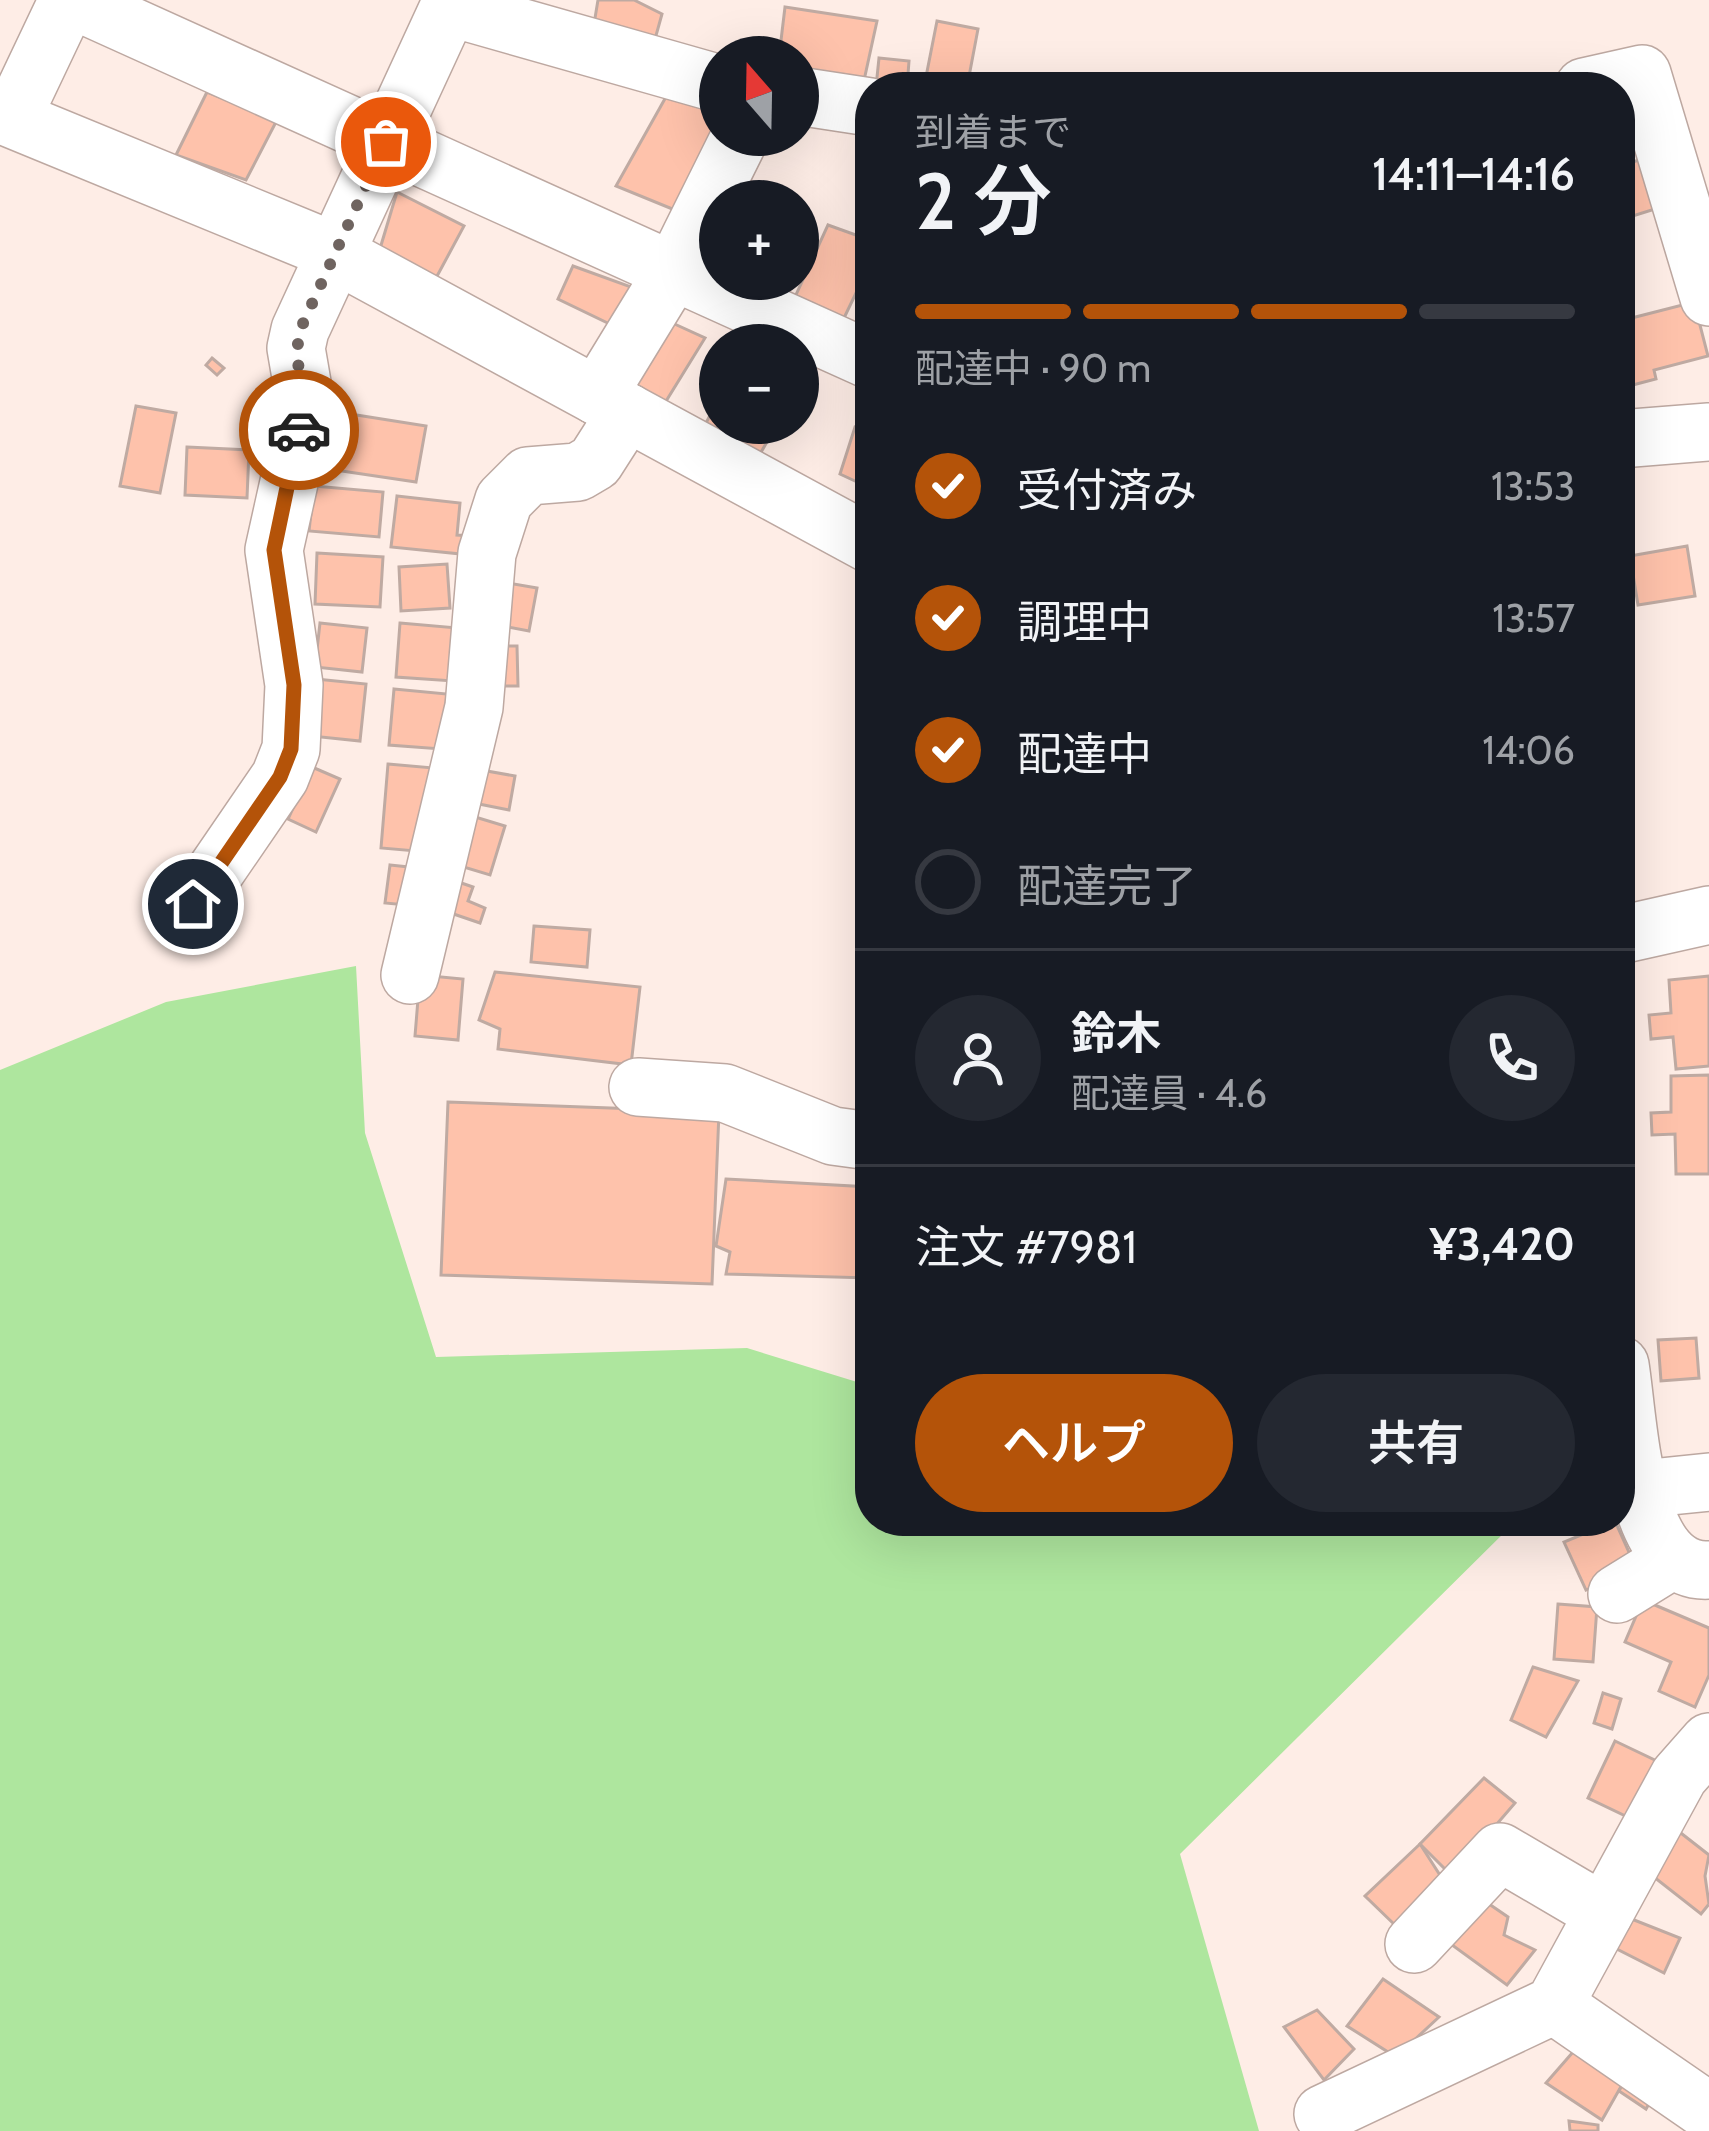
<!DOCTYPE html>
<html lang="ja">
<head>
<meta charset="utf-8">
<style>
  :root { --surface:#171b24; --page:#242831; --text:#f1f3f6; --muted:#9ea1a6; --line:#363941; --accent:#b45309 }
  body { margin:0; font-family:Cabin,"Noto Sans JP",sans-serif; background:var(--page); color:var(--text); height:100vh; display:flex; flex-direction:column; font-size:45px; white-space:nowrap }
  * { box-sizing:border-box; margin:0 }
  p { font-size:39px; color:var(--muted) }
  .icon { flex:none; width:66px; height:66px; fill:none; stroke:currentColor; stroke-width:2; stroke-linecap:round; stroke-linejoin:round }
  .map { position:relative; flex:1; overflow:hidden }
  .details { position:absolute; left:855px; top:72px; width:780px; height:1464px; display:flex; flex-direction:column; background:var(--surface); border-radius:48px; box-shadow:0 12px 48px #0002 }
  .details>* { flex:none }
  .needle { width:78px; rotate:340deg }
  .buttons { position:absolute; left:699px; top:36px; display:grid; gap:24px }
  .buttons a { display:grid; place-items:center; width:120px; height:120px; border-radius:50%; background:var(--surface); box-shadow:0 12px 48px #0002; font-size:60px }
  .pin { position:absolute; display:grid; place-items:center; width:102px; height:102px; color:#fff; margin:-51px; border:6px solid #fff; border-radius:50%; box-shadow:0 3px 12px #0007 }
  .courier { position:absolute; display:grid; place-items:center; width:120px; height:120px; margin:-60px; border:9px solid #b45309; border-radius:50%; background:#fff; color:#222; box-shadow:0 3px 15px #0007 }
  .overview em { font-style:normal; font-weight:600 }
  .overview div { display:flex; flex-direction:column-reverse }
  .overview { display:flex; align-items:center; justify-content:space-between; height:204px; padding:0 60px }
  h1 { font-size:78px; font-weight:600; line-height:90px }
  .bar { display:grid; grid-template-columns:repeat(4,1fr); gap:18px 12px; align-content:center; height:144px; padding:0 60px }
  .bar i { height:15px; border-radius:9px; background:var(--line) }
  .bar .selected { background:var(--accent) }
  .bar p { grid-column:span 4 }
  .line { display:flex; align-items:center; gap:30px; padding:0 60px; border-top:3px solid var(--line) }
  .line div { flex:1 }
  .round { display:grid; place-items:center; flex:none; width:126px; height:126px; border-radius:63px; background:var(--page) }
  ol { padding:0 60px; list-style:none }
  li { display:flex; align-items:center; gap:36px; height:132px }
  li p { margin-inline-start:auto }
  li .icon { padding:12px; border-radius:50%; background:var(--accent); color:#fff; stroke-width:4 }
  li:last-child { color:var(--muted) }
  li i { width:66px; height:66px; border:6px solid var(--line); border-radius:50% }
  .action { display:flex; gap:24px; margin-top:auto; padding:24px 60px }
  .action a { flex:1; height:138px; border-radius:72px; background:var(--accent); color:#fff; font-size:48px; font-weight:600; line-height:138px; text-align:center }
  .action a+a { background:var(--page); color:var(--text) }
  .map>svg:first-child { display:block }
  .green { fill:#aee69e }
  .building { fill:#fec2ab; stroke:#bfaaa2; stroke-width:3 }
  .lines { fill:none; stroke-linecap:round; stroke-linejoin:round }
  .minor-casing { stroke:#bda8a1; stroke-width:60 }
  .minor { stroke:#fff; stroke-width:57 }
  .done { stroke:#6f6460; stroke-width:12; stroke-dasharray:0 21.6 }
  .route { stroke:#b45309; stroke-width:15 }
</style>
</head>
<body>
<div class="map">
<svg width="1709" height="2131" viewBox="0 0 1709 2131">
  <rect width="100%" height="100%" fill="#feede6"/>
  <polygon class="green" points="356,966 365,1133 436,1357 747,1348 870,1386 870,1521 1516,1521 1180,1854 1259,2131 0,2131 0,1070 166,1002"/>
  <g class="building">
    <polygon points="598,0 634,0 662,14 652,50 592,36"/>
    <polygon points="785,7 877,21 863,85 798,72 798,57 779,57"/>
    <polygon points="937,21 978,29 967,87 924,87"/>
    <polygon points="879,58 909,61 907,87 876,87"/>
    <polygon points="671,88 720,111 720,135 687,215 616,186"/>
    <polygon points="207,92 277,120 246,180 176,155"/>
    <polygon points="1655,155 1671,204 1620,220 1620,166"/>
    <polygon points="397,192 464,226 436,278 379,252"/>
    <polygon points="828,225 870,240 870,264 844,318 795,297"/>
    <polygon points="573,266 634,288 616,327 558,299"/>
    <polygon points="1694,302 1708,356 1654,370 1656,379 1625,387 1620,321"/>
    <polygon points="668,321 705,338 663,406 630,382"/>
    <polygon points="212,358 224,368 217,375 206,365"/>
    <polygon points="720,396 720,423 778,423 757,459 705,425"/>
    <polygon points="136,406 176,413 160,493 120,486"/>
    <polygon points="344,413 426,426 416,482 335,470"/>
    <polygon points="855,427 870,431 870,488 840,474"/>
    <polygon points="187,447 249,450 247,498 185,495"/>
    <polygon points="314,486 383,492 379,537 309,531"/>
    <polygon points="397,496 460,503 457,535 473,536 471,555 391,547"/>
    <polygon points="1687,546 1695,596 1638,605 1630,556"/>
    <polygon points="317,553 383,557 380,607 315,604"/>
    <polygon points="447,564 450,608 401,611 399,567"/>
    <polygon points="502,582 537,588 529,631 493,624"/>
    <polygon points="320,623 367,628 362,672 315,667"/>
    <polygon points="400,623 458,628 453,681 396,677"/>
    <polygon points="490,646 517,646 518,686 491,686"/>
    <polygon points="316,679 366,684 360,741 311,736"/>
    <polygon points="394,689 447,694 441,749 389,745"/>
    <polygon points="388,764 434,768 427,852 381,848"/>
    <polygon points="312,767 340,779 316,832 288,819"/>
    <polygon points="470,768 515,776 509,810 464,801"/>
    <polygon points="462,813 505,826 490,875 447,862"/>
    <polygon points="390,865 428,869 406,905 385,903"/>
    <polygon points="444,877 473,887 468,901 485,908 480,923 433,907"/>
    <polygon points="534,926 590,930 587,967 531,962"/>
    <polygon points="495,972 640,987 631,1065 498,1049 500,1029 479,1020"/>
    <polygon points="420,975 463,979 458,1040 415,1036"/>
    <polygon points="1709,976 1709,1066 1676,1069 1673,1037 1651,1039 1649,1015 1671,1013 1669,980"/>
    <polygon points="1709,1075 1709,1174 1676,1174 1675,1134 1652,1135 1651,1113 1671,1112 1671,1076"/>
    <polygon points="448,1102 719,1112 712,1284 441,1275"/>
    <polygon points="726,1179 870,1187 870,1278 726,1274 730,1252 716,1246"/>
    <polygon points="1696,1338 1699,1378 1661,1381 1658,1340"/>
    <polygon points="1615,1521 1636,1568 1586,1590 1564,1542"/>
    <polygon points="1643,1600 1709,1628 1709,1675 1695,1707 1659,1691 1671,1662 1625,1642"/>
    <polygon points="1558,1604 1597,1607 1593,1662 1554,1659"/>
    <polygon points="1533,1667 1578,1681 1546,1737 1511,1720"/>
    <polygon points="1603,1693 1621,1699 1612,1729 1594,1723"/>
    <polygon points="1615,1741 1663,1764 1636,1821 1588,1798"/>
    <polygon points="1484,1778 1515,1803 1452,1876 1420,1844"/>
    <polygon points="1677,1830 1709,1855 1705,1876 1709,1904 1701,1914 1645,1870"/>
    <polygon points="1420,1844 1445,1883 1396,1926 1365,1896"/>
    <polygon points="1470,1891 1508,1917 1504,1935 1535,1950 1507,1985 1437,1934"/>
    <polygon points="1624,1916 1680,1938 1664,1973 1611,1946"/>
    <polygon points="1383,1979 1439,2017 1396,2057 1347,2026"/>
    <polygon points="1317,2010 1354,2049 1324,2080 1284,2027"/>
    <polygon points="1580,2044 1627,2076 1602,2120 1546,2083"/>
    <polygon points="1627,2076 1658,2088 1646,2109 1619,2091"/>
    <polygon points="1569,2121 1598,2125 1598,2131 1570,2131"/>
  </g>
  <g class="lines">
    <defs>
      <g id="minor">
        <polyline points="73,0 870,360"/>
        <polyline points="1584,87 1642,74 1709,297"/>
        <polyline points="798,96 870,107"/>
        <polyline points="0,114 319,245 870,544"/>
        <polyline points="12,118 68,0"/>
        <polyline points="597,396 674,270 741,135"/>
        <polyline points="1620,439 1709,432"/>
        <polyline points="193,904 280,777 291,749 294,685 274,550 306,406 296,348 300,330 449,7 720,84"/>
        <polyline points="1620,935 1709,915"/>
        <polyline points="410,975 474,707 487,553 504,500 528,476 578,472 595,462 627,412"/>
        <polyline points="638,1087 725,1093 833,1136 870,1141"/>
        <path d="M1620 1365C1629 1419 1632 1575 1709 1570"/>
        <polyline points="1641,1489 1709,1482"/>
        <polyline points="1617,1594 1672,1560"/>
        <polyline points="1414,1944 1500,1852 1604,1913"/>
        <polyline points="1554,2005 1709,2112"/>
        <polyline points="1323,2114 1554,2005 1679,1776 1709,1742"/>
      </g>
    </defs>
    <use href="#minor" class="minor-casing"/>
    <use href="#minor" class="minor"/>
  </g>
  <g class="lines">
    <path class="done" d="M299 430C308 395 292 364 300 330L386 142"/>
    <polyline class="route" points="193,904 280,777 291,749 294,685 274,550 299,430"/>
  </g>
</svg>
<div class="buttons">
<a><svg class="needle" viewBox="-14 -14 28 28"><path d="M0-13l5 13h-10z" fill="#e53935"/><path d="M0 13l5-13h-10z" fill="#9ea1a6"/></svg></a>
<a>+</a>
<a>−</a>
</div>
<div class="pin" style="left:386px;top:142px;background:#ea580c"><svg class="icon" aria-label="bag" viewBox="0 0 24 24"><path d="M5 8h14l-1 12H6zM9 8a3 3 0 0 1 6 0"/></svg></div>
<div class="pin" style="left:193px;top:904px;background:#1f2937"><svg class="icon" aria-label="home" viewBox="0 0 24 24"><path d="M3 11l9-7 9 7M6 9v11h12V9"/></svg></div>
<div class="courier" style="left:299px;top:430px"><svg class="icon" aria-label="car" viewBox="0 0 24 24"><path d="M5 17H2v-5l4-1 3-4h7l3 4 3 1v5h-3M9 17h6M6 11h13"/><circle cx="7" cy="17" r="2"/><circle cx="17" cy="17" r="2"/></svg></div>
<section class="details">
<div class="overview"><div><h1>2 分</h1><p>到着まで</p></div><em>14:11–14:16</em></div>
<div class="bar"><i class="selected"></i><i class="selected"></i><i class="selected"></i><i></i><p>配達中 · 90 m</p></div>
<ol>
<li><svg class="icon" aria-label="check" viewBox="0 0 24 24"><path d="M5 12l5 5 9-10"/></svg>受付済み<p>13:53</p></li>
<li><svg class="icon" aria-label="check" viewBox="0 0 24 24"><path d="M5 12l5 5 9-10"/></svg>調理中<p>13:57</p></li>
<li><svg class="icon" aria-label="check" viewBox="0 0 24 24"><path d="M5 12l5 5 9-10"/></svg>配達中<p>14:06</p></li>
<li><i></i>配達完了</li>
</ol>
<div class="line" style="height:216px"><a class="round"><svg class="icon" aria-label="person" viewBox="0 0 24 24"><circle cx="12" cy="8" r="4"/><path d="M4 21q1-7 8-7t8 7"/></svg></a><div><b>鈴木</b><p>配達員 · 4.6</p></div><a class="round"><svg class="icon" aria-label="phone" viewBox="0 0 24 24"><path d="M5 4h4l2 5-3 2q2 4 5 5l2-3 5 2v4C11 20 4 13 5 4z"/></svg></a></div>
<div class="line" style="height:156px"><div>注文 #7981</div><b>¥3,420</b></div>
<div class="action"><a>ヘルプ</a><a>共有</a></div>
</section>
</div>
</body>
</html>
